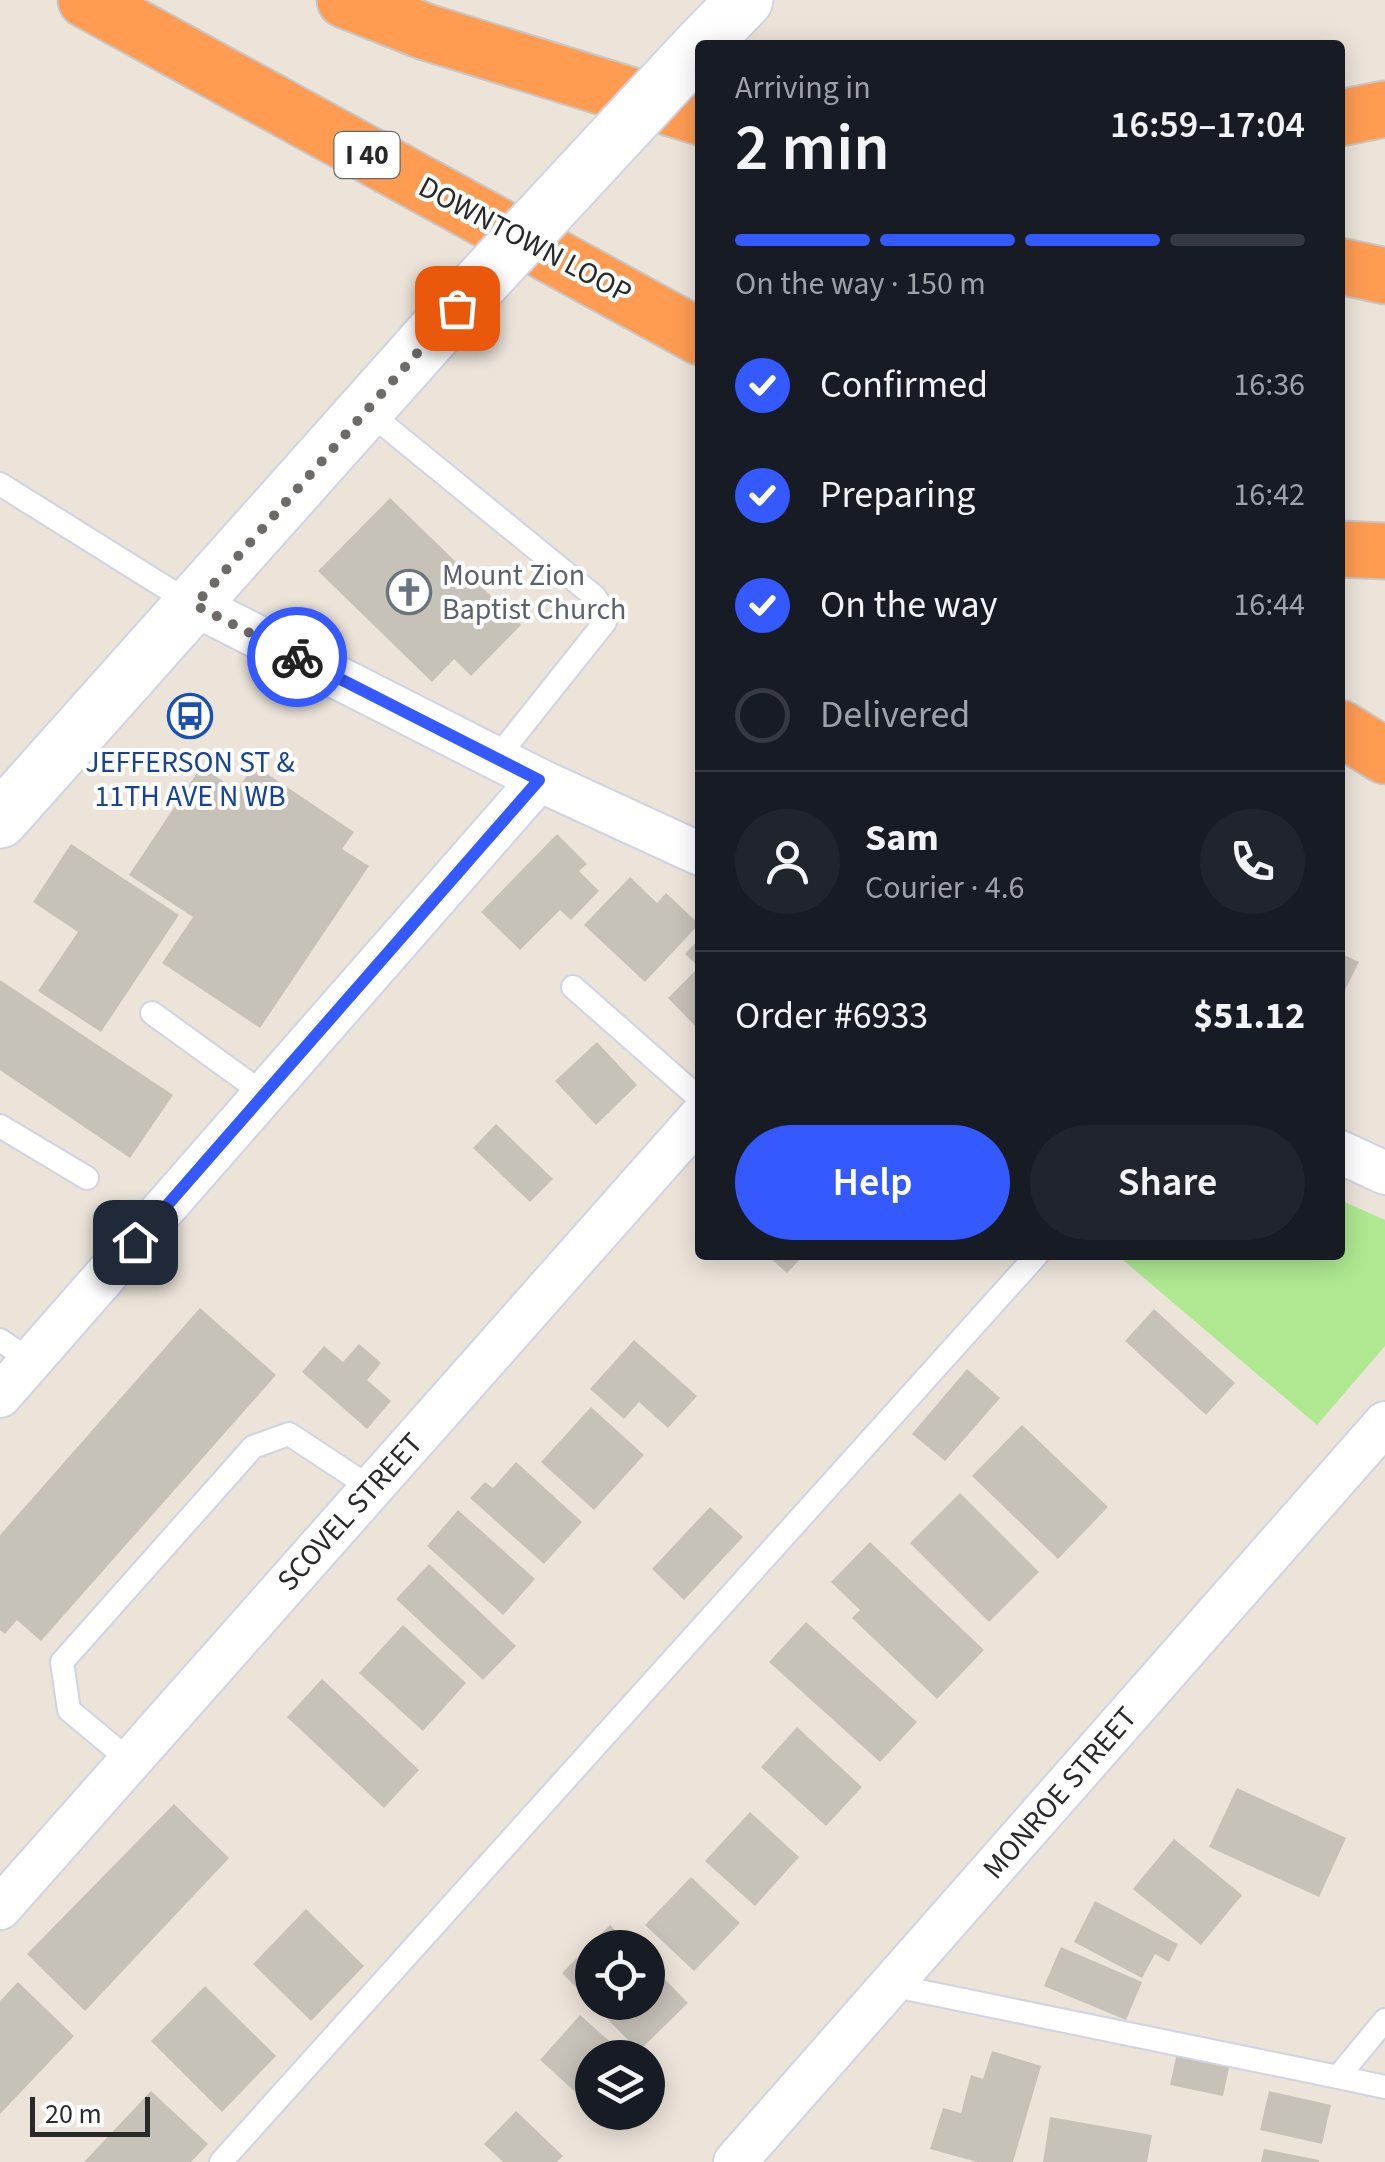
<!DOCTYPE html>
<html lang="en">
<head>
<meta charset="utf-8">
<style>
  :root { --surface:#171b24; --page:#20242c; --text:#f1f3f6; --muted:#9ea1a6; --line:#363941; --accent:#345aff }
  body { margin:0; font-family:"Source Sans 3",sans-serif; background:var(--page); color:var(--text); height:100vh; display:flex; flex-direction:column; font-size:38px; white-space:nowrap }
  * { box-sizing:border-box; margin:0 }
  p { font-size:32px; color:var(--muted) }
  .icon { flex:none; width:55px; height:55px; fill:none; stroke:currentColor; stroke-width:2; stroke-linecap:round; stroke-linejoin:round }
  .map { position:relative; flex:1; overflow:hidden }
  .sheet { position:absolute; left:695px; top:40px; width:650px; height:1220px; display:flex; flex-direction:column; background:var(--surface); border-radius:10px; box-shadow:0 5px 25px #0003 }
  .sheet>* { flex:none }
  .tools { position:absolute; left:575px; top:1930px; display:grid; gap:20px }
  .tools a { display:grid; place-items:center; width:90px; height:90px; border-radius:50%; background:var(--surface); box-shadow:0 5px 25px #0003; font-size:50px }
  .scale { position:absolute; left:30px; bottom:25px; width:120px; box-sizing:border-box; padding-left:10px; border:5px solid #292929; border-top:0; font-size:28px; line-height:35px; white-space:nowrap; color:#292929; -webkit-text-stroke:8px #fff; paint-order:stroke }
  .pin { position:absolute; display:grid; place-items:center; width:85px; height:85px; color:#fff; margin:-42px; border-radius:20px; box-shadow:0 5px 15px #0006 }
  .courier { position:absolute; display:grid; place-items:center; width:100px; height:100px; margin:-50px; border:8px solid #345aff; border-radius:50%; background:#fff; color:#222; box-shadow:0 2px 12px #0007 }
  .overview em { font-style:normal; font-weight:600 }
  .overview div { display:flex; flex-direction:column-reverse }
  .overview { display:flex; align-items:center; justify-content:space-between; height:170px; padding:0 40px }
  h1 { font-size:65px; font-weight:600; line-height:75px }
  .bar { display:grid; grid-template-columns:repeat(4,1fr); gap:15px 10px; align-content:center; height:120px; padding:0 40px }
  .bar i { height:12px; border-radius:8px; background:var(--line) }
  .bar .active { background:var(--accent) }
  .bar p { grid-column:span 4 }
  .line { display:flex; align-items:center; gap:25px; padding:0 40px; border-top:2px solid var(--line) }
  .line div { flex:1 }
  .round { display:grid; place-items:center; flex:none; width:105px; height:105px; border-radius:52px; background:var(--page) }
  ol { padding:0 40px; list-style:none }
  li { display:flex; align-items:center; gap:30px; height:110px }
  li p { margin-inline-start:auto }
  li .icon { padding:10px; border-radius:50%; background:var(--accent); color:#fff; stroke-width:4 }
  li:last-child { color:var(--muted) }
  li i { width:55px; height:55px; border:5px solid var(--line); border-radius:50% }
  .cta { display:flex; gap:20px; margin-top:auto; padding:20px 40px }
  .cta a { flex:1; height:115px; border-radius:60px; background:var(--accent); color:#fff; font-size:40px; font-weight:600; line-height:115px; text-align:center }
  .cta a+a { background:var(--page); color:var(--text) }
  .map>svg:first-child { display:block }
  .green { fill:#afe891 }
  .building { fill:#c7c2b8 }
  .lines { fill:none; stroke-linecap:round; stroke-linejoin:round }
  .service-casing { stroke:#cfd3e3; stroke-width:26 }
  .minor-casing { stroke:#cfd3e3; stroke-width:46 }
  .secondary-casing { stroke:#cfd3e3; stroke-width:59 }
  .motorway-casing { stroke:#c7c7c7; stroke-width:59 }
  .service { stroke:#fff; stroke-width:22 }
  .minor { stroke:#fff; stroke-width:42 }
  .secondary { stroke:#fff; stroke-width:55 }
  .motorway { stroke:#ff9c52; stroke-width:55 }
  .secondary-bridge-casing { stroke:#cfd3e3; stroke-width:59; stroke-linecap:butt }
  .secondary-bridge { stroke:#fff; stroke-width:55 }
  .done { stroke:#6d6a67; stroke-width:10; stroke-dasharray:0 18 }
  .route { stroke:#345aff; stroke-width:12 }
  .labels { text-anchor:middle; dominant-baseline:central; stroke-width:8; stroke-linejoin:round; paint-order:stroke }
  .shield { fill:#fff; stroke:#696969; stroke-width:2.5 }
  .shield-label { font-size:28px; font-weight:bold; fill:#292929 }
  .street-label { font-size:30px; fill:#292929; stroke:#fff }
  .worship-label { font-size:30px; fill:#5b616d; stroke:#fff; text-anchor:start }
  .transit-label { font-size:30px; fill:#164399; stroke:#fff }
</style>
</head>
<body>
<div class="map">
<svg width="1385" height="2162" viewBox="0 0 1385 2162">
  <rect width="100%" height="100%" fill="#ece4d9"/>
  <polygon class="green" points="1340,1200 1385,1220 1385,1346 1317,1425 1117,1255 1340,1255"/>
  <g class="building">
    <polygon points="390,498 521,625 471,676 454,659 432,682 318,571"/>
    <polygon points="254,765 354,832 342,849 369,866 260,1028 162,963 193,917 129,875 201,767 237,790"/>
    <polygon points="557,834 587,864 579,871 599,891 571,920 560,910 520,950 481,912"/>
    <polygon points="71,844 179,915 101,1032 38,991 78,932 33,902"/>
    <polygon points="630,877 657,903 666,893 699,924 645,982 584,925"/>
    <polygon points="700,938 700,1031 668,998 699,967 685,954"/>
    <polygon points="1340,953 1359,962 1340,1000"/>
    <polygon points="0,980 173,1095 130,1158 0,1070"/>
    <polygon points="597,1042 637,1085 596,1125 555,1081"/>
    <polygon points="496,1124 553,1179 530,1202 473,1148"/>
    <polygon points="767,1255 804,1255 787,1273"/>
    <polygon points="200,1308 276,1375 41,1641 17,1620 5,1634 0,1630 0,1535"/>
    <polygon points="1154,1309 1235,1383 1206,1415 1125,1341"/>
    <polygon points="634,1340 697,1396 668,1428 639,1402 624,1419 590,1389"/>
    <polygon points="359,1344 381,1363 367,1380 391,1401 367,1429 302,1372 324,1346 343,1362"/>
    <polygon points="967,1369 1000,1398 945,1461 912,1434"/>
    <polygon points="591,1407 644,1455 594,1510 541,1462"/>
    <polygon points="1022,1425 1108,1507 1058,1559 972,1476"/>
    <polygon points="516,1462 582,1522 544,1564 470,1498 485,1482 493,1488"/>
    <polygon points="960,1493 1039,1572 989,1622 910,1543"/>
    <polygon points="710,1507 743,1537 684,1600 652,1569"/>
    <polygon points="458,1510 535,1579 503,1615 427,1546"/>
    <polygon points="870,1542 984,1650 937,1699 852,1618 860,1610 831,1582"/>
    <polygon points="429,1564 516,1646 483,1680 396,1599"/>
    <polygon points="806,1622 917,1722 880,1762 769,1662"/>
    <polygon points="403,1625 466,1683 423,1731 359,1673"/>
    <polygon points="322,1679 419,1770 384,1808 287,1717"/>
    <polygon points="797,1727 862,1787 826,1826 761,1767"/>
    <polygon points="1237,1788 1346,1838 1319,1897 1209,1847"/>
    <polygon points="174,1804 229,1858 85,2011 27,1954"/>
    <polygon points="750,1812 799,1857 755,1906 705,1861"/>
    <polygon points="1174,1839 1242,1895 1201,1945 1133,1889"/>
    <polygon points="691,1877 740,1923 694,1971 645,1925"/>
    <polygon points="1095,1901 1178,1944 1169,1962 1155,1954 1142,1978 1074,1942"/>
    <polygon points="306,1909 364,1966 311,2021 253,1964"/>
    <polygon points="610,1925 633,1948 592,1948 592,2002 648,2002 648,1962 688,2003 639,2051 562,1973"/>
    <polygon points="1061,1947 1142,1982 1126,2020 1044,1986"/>
    <polygon points="18,1982 74,2036 0,2114 0,2001"/>
    <polygon points="205,1986 276,2056 222,2112 151,2041"/>
    <polygon points="580,2015 628,2058 592,2058 592,2107 540,2060"/>
    <polygon points="992,2051 1041,2066 1013,2162 977,2162 930,2149 943,2108 961,2113 971,2075 983,2079"/>
    <polygon points="1177,2053 1230,2063 1223,2096 1170,2085"/>
    <polygon points="151,2091 208,2144 191,2162 84,2162"/>
    <polygon points="1269,2091 1331,2105 1322,2144 1260,2130"/>
    <polygon points="516,2111 563,2156 557,2162 503,2162 484,2144"/>
    <polygon points="1050,2117 1152,2135 1147,2162 1043,2162"/>
    <polygon points="1264,2149 1319,2160 1319,2162 1261,2162"/>
  </g>
  <g class="lines">
    <defs>
      <g id="service">
        <polyline points="366,410 594,596 605,611 605,622 496,759"/>
        <polyline points="0,484 192,604"/>
        <polyline points="573,987 700,1099"/>
        <polyline points="152,1013 264,1094"/>
        <polyline points="0,1126 87,1178"/>
        <polyline points="0,1340 31,1361"/>
        <polyline points="130,1761 69,1710 62,1662 253,1447 289,1434 371,1488"/>
        <polyline points="890,1985 1338,2077"/>
        <polyline points="1385,2020 1338,2077 1385,2087"/>
        <polyline points="221,2162 1037,1255"/>
      </g>
      <g id="minor">
        <polyline points="195,605 539,780 700,854"/>
        <polyline points="1340,1152 1385,1173"/>
        <polyline points="0,1396 539,780"/>
        <polyline points="0,1908 700,1117"/>
        <polyline points="735,2162 1385,1423"/>
      </g>
      <g id="secondary">
        <polyline points="701,45 745,0"/>
        <polyline points="0,820 434,333"/>
      </g>
      <g id="motorway">
        <polyline points="86,0 700,337"/>
        <polyline points="345,0 426,32 700,117"/>
        <polyline points="1340,118 1385,109"/>
        <polyline points="1340,266 1385,276"/>
        <polyline points="1340,549 1385,551"/>
        <polyline points="1340,728 1385,756"/>
      </g>
    </defs>
    <use href="#service" class="service-casing"/>
    <use href="#minor" class="minor-casing"/>
    <use href="#secondary" class="secondary-casing"/>
    <use href="#motorway" class="motorway-casing"/>
    <use href="#service" class="service"/>
    <use href="#minor" class="minor"/>
    <use href="#secondary" class="secondary"/>
    <use href="#motorway" class="motorway"/>
    <defs>
      <polyline id="secondary-bridge" points="434,333 700,46"/>
    </defs>
    <use href="#secondary-bridge" class="secondary-bridge-casing"/>
    <use href="#secondary-bridge" class="secondary-bridge"/>
  </g>
  <g class="lines">
    <polyline class="done" points="297,657 195,605 457,308"/>
    <polyline class="route" points="135,1242 539,780 297,657"/>
  </g>
  <defs>
    <symbol id="church-ring" viewBox="-11 -11 22 22"><circle r="9.5" fill="#fff" stroke="#6b7280" stroke-width="1.5"/><path d="M-1.2-6h2.4v3.5h3.3v2.4h-3.3V6h-2.4V-.1h-3.3v-2.4h3.3Z" fill="#6b7280"/></symbol>
    <symbol id="bus-ring" viewBox="-11 -11 22 22"><circle r="9.5" fill="#fff" stroke="#1a4fb4" stroke-width="1.5"/><path d="M-5-6H5V4H4V6H2V4H-2V6H-4V4H-5ZM-3.5-4V0h7V-4ZM-3.5 1.2v1.5H-2V1.2ZM2 1.2v1.5H3.5V1.2Z" fill="#1a4fb4"/></symbol>
  </defs>
  <g fill-rule="evenodd">
    <use href="#church-ring" x="384" y="567" width="50" height="50"/>
    <use href="#bus-ring" x="165" y="691" width="50" height="50"/>
  </g>
  <g class="labels">
    <rect class="shield" x="334.5" y="132" width="65" height="46" rx="8"/>
    <g class="shield-label">
      <text x="367" y="155">I 40</text>
    </g>
    <g class="street-label">
      <text transform="translate(525 240) rotate(28)">DOWNTOWN LOOP</text>
      <text transform="translate(350 1512) rotate(-48)">SCOVEL STREET</text>
      <text transform="translate(1060 1793) rotate(-49)">MONROE STREET</text>
    </g>
    <g class="worship-label">
      <text x="442" y="575">Mount Zion<tspan x="442" dy="34">Baptist Church</tspan></text>
    </g>
    <g class="transit-label">
      <text x="190" y="762">JEFFERSON ST &amp;<tspan x="190" dy="34">11TH AVE N WB</tspan></text>
    </g>
  </g>
</svg>
<div class="tools">
<a><svg class="icon" aria-label="locate" viewBox="0 0 24 24"><circle cx="12" cy="12" r="6"/><path d="M12 2v4M12 18v4M2 12h4M18 12h4"/></svg></a>
<a><svg class="icon" aria-label="layers" viewBox="0 0 24 24"><path d="M12 4l9 5-9 5-9-5zM3 14l9 5 9-5"/></svg></a>
</div>
<div class="scale">20 m</div>
<div class="pin" style="left:457px;top:308px;background:#ea580c"><svg class="icon" aria-label="bag" viewBox="0 0 24 24"><path d="M5 8h14l-1 12H6zM9 8a3 3 0 0 1 6 0"/></svg></div>
<div class="pin" style="left:135px;top:1242px;background:#1f2937"><svg class="icon" aria-label="home" viewBox="0 0 24 24"><path d="M3 11l9-7 9 7M6 9v11h12V9"/></svg></div>
<div class="courier" style="left:297px;top:657px"><svg class="icon" aria-label="bike" viewBox="0 0 24 24"><circle cx="6" cy="16" r="4"/><circle cx="18" cy="16" r="4"/><path d="M6 16l4-8h5l3 8M10 8l3 8H6M13 5h3"/></svg></div>
<section class="sheet">
<div class="overview"><div><h1>2 min</h1><p>Arriving in</p></div><em>16:59–17:04</em></div>
<div class="bar"><i class="active"></i><i class="active"></i><i class="active"></i><i></i><p>On the way · 150 m</p></div>
<ol>
<li><svg class="icon" aria-label="check" viewBox="0 0 24 24"><path d="M5 12l5 5 9-10"/></svg>Confirmed<p>16:36</p></li>
<li><svg class="icon" aria-label="check" viewBox="0 0 24 24"><path d="M5 12l5 5 9-10"/></svg>Preparing<p>16:42</p></li>
<li><svg class="icon" aria-label="check" viewBox="0 0 24 24"><path d="M5 12l5 5 9-10"/></svg>On the way<p>16:44</p></li>
<li><i></i>Delivered</li>
</ol>
<div class="line" style="height:180px"><a class="round"><svg class="icon" aria-label="person" viewBox="0 0 24 24"><circle cx="12" cy="8" r="4"/><path d="M4 21q1-7 8-7t8 7"/></svg></a><div><b>Sam</b><p>Courier · 4.6</p></div><a class="round"><svg class="icon" aria-label="phone" viewBox="0 0 24 24"><path d="M5 4h4l2 5-3 2q2 4 5 5l2-3 5 2v4C11 20 4 13 5 4z"/></svg></a></div>
<div class="line" style="height:130px"><div>Order #6933</div><b>$51.12</b></div>
<div class="cta"><a>Help</a><a>Share</a></div>
</section>
</div>
</body>
</html>
